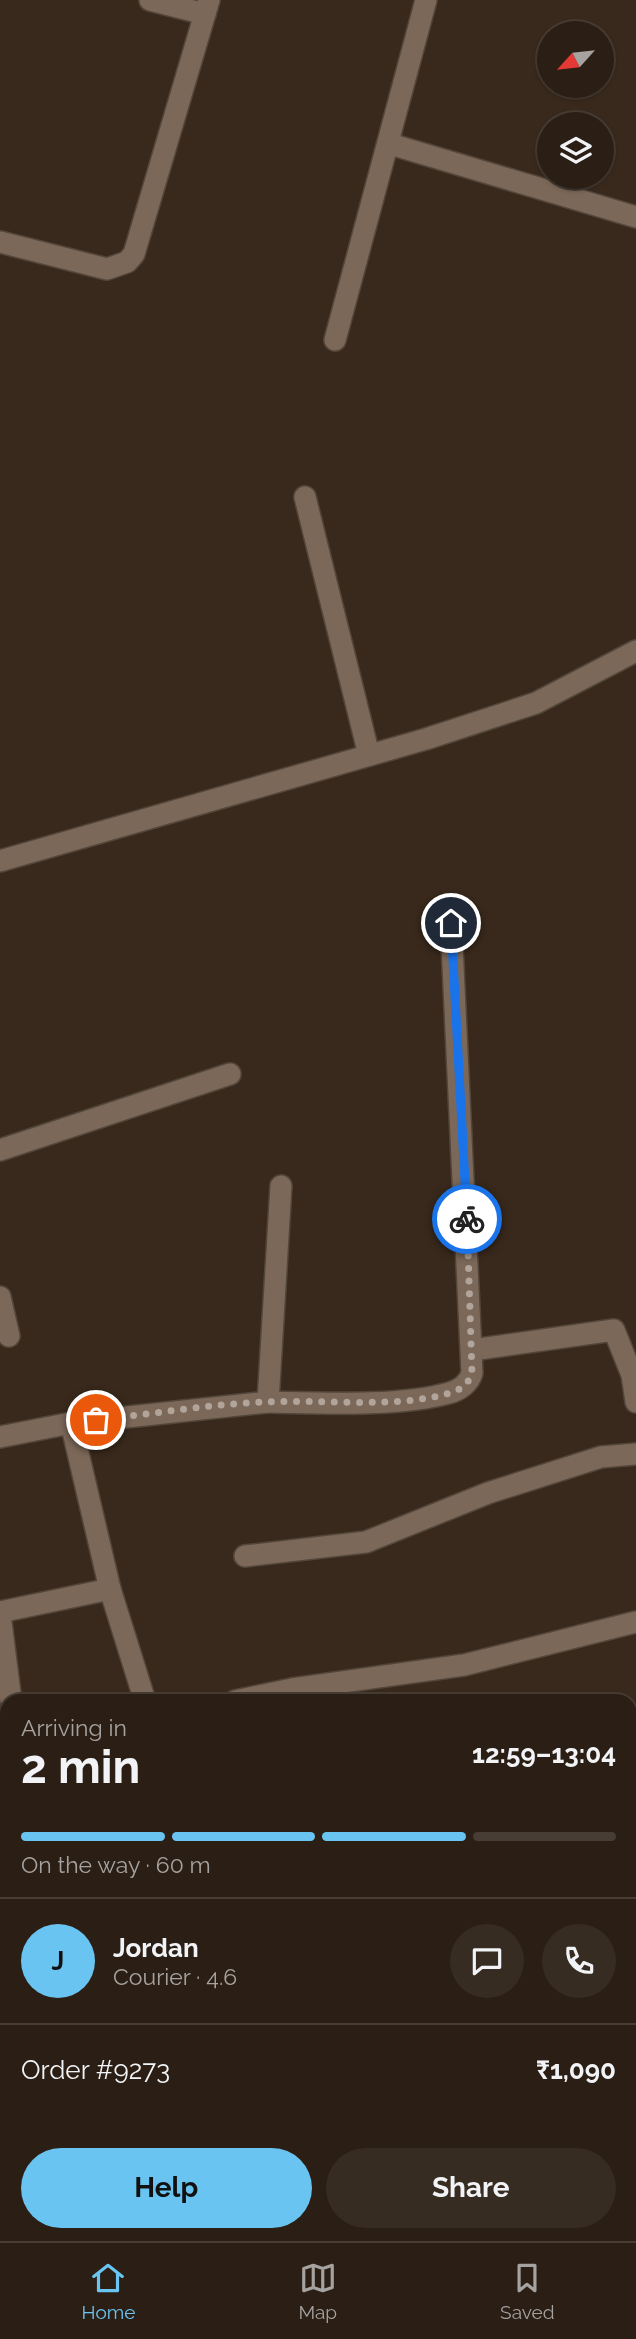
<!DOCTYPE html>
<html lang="en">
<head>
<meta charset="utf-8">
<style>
  :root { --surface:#2b1f15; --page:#372c22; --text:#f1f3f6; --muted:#a6a2a0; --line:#473d34; --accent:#69c4f1 }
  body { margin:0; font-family:Raleway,sans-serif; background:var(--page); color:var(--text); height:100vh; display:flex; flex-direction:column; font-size:26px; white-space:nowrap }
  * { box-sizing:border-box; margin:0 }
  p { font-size:23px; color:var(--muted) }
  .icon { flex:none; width:38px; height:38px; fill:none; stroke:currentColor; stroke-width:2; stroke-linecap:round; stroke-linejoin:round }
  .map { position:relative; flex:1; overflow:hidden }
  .sheet { position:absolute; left:0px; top:1694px; width:637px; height:548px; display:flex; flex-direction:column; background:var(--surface); border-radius:21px 21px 0 0; box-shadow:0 2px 5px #0004,0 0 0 2px var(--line) }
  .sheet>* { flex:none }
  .needle { width:46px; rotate:243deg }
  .controls { position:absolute; left:537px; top:21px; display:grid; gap:14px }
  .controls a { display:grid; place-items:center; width:77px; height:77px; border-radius:50%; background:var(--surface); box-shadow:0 2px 5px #0004,0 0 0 2px var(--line); font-size:35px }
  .pin { position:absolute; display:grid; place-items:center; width:60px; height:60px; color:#fff; margin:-30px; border:4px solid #fff; border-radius:50%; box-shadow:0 2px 7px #0007 }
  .courier { position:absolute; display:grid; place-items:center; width:70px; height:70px; margin:-35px; border:5px solid #1a73e8; border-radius:50%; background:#fff; color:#222; box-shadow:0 2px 9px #0007 }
  .overview em { font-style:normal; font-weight:700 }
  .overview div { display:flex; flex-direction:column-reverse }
  .overview { display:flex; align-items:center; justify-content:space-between; height:119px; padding:0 21px }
  h1 { font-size:46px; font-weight:700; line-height:52px }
  .bar { display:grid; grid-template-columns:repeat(4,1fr); gap:10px 7px; align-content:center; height:84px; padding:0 21px }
  .bar i { height:9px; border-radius:5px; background:var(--line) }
  .bar .on { background:var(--accent) }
  .bar p { grid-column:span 4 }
  .line { display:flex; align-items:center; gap:18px; padding:0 21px; border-top:2px solid var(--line) }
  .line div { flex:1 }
  .round { display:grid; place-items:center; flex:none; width:74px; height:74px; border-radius:37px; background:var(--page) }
  .primary-button { display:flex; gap:14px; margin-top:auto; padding:14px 21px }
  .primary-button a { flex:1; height:80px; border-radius:42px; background:var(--accent); color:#111; font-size:28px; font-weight:700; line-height:80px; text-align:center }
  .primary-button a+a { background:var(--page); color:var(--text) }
  .menu { display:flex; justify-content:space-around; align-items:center; height:98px; border-top:2px solid var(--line); background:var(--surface); font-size:19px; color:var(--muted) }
  .menu a { display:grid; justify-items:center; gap:4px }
  .menu .on { color:var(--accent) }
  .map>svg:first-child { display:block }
  .water { fill:url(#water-rules) }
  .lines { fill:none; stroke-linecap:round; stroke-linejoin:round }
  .street-casing { stroke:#52453a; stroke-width:24 }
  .street { stroke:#7b6859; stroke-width:21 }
  .done { stroke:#b1a49a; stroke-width:7; stroke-dasharray:0 12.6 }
  .route { stroke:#1a73e8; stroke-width:9 }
</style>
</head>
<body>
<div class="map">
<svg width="636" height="2241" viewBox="0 0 636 2241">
  <defs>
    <pattern id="water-rules" width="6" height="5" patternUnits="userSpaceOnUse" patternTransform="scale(1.75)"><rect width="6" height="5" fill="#116d91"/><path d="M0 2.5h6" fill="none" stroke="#4089a5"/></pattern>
  </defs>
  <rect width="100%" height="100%" fill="#39291c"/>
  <g class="water">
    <polygon points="636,1814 636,1925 630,1926 630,1817"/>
    <polygon points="0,1935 7,1935 7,2015 0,2016"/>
  </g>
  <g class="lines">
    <defs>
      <g id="street">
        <polyline points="150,0 205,14"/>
        <polyline points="390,144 636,217"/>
        <polyline points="0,242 107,269 127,262 134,254 209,0"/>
        <polyline points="335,340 426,0"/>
        <polyline points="305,497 369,755"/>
        <polyline points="0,861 426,739 536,703 636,651"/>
        <polyline points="0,1150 230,1074"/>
        <polyline points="0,1297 9,1336"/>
        <polyline points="472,1350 614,1330 632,1375 636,1402"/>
        <path d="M268 1402C320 1403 399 1407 449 1393 460 1390 469 1383 472 1373L451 923"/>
        <polyline points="71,1423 110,1589 145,1701"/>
        <polyline points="0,1437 71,1423 268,1402 281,1186"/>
        <polyline points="245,1556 366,1542 488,1493 601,1457 636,1454"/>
        <polyline points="0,1612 110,1589"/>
        <polyline points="0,1614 11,1701"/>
        <polyline points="235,1701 292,1689 464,1665 636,1622"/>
        <polyline points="630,1741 636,1739"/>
        <polyline points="0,1886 7,1885"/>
        <polyline points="630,1997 636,1994"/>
        <polyline points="244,2235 244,2241"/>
        <polyline points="124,2241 124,2235"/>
        <polyline points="342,2241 346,2235"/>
        <polyline points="486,2241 488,2235"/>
      </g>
    </defs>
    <use href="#street" class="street-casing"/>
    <use href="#street" class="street"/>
  </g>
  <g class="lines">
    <path class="done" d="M96 1420C153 1414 210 1404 267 1402 324 1399 395 1409 450 1393 461 1390 469 1383 472 1373L467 1219"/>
    <polyline class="route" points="451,923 467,1219"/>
  </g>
</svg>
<div class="controls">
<a><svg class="needle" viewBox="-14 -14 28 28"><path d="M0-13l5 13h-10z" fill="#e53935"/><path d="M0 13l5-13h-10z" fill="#a6a2a0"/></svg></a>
<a><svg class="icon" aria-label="layers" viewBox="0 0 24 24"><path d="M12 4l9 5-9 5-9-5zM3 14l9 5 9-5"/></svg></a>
</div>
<div class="pin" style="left:96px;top:1420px;background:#ea580c"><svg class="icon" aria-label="bag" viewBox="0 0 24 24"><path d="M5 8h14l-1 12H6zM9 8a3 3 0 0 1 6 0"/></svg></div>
<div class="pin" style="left:451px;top:923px;background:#1f2937"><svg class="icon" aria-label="home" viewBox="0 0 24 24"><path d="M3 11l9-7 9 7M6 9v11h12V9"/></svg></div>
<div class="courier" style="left:467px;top:1219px"><svg class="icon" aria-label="bike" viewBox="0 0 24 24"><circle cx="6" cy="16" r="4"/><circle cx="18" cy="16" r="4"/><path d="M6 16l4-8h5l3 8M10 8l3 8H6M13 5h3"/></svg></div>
<section class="sheet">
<div class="overview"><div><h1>2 min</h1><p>Arriving in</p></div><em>12:59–13:04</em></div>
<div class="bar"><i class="on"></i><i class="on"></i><i class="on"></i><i></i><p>On the way · 60 m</p></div>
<div class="line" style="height:126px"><b class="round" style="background:var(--accent);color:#111">J</b><div><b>Jordan</b><p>Courier · 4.6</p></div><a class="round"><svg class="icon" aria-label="chat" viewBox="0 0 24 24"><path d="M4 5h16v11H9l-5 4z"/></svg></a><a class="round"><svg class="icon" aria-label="phone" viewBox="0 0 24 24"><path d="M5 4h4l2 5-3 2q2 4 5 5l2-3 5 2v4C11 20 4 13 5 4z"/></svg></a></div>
<div class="line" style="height:91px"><div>Order #9273</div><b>₹1,090</b></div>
<div class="primary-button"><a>Help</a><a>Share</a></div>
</section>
</div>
<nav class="menu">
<a class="on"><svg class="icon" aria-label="home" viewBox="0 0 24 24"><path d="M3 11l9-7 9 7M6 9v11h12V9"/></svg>Home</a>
<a><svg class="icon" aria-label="map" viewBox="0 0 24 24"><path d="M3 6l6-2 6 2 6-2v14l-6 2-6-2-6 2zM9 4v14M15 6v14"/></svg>Map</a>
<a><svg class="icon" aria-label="saved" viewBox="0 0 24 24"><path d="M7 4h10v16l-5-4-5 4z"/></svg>Saved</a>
</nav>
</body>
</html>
